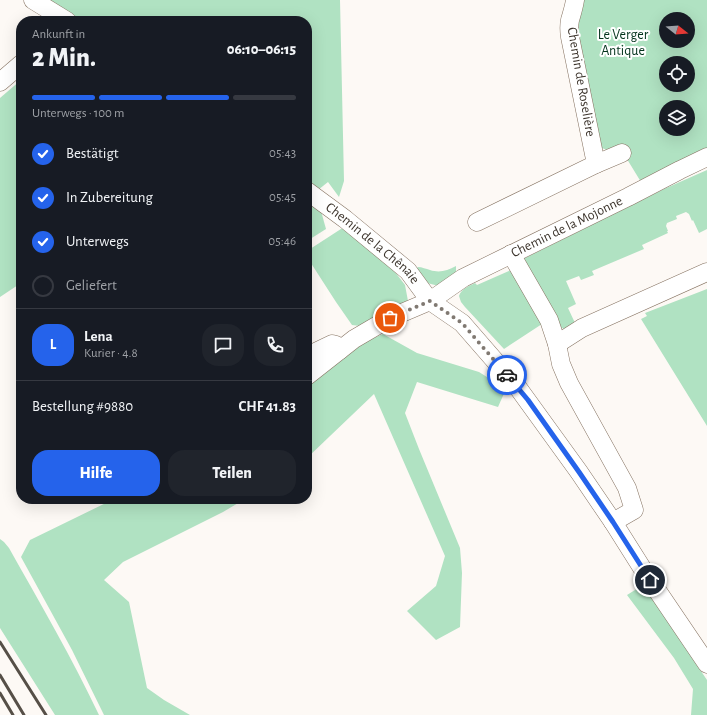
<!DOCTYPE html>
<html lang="de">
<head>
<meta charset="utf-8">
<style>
  :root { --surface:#171b24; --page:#20242c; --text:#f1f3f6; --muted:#9ea1a6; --line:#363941; --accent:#2563eb }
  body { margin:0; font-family:"Alegreya Sans",sans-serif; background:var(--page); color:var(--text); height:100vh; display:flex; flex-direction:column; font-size:15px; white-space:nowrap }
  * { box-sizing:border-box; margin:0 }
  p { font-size:13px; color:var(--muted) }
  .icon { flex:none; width:22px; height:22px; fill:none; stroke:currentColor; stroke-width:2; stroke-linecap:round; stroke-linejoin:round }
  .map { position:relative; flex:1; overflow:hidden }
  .side { position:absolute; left:16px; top:16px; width:296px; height:488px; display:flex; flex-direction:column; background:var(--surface); border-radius:16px; box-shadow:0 4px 16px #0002 }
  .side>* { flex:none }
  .needle { width:26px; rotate:107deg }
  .fabs { position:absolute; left:659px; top:12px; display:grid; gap:8px }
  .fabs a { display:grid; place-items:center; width:36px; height:36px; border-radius:50%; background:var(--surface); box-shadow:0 4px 16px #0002; font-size:20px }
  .pin { position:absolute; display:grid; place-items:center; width:34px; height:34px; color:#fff; margin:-17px; border:2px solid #fff; border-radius:50%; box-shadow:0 1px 4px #0007 }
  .courier { position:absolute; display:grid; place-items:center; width:40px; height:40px; margin:-20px; border:3px solid #2563eb; border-radius:50%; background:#fff; color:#222; box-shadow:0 1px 5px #0007 }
  .summary em { font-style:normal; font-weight:800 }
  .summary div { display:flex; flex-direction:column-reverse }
  .summary { display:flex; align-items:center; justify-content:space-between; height:68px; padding:0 16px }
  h1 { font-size:26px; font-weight:800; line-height:30px }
  .bar { display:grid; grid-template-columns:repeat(4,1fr); gap:6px 4px; align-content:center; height:48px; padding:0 16px }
  .bar i { height:5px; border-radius:3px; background:var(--line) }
  .bar .selected { background:var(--accent) }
  .bar p { grid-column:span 4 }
  .line { display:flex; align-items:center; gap:10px; padding:0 16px; border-top:1px solid var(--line) }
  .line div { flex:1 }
  .round { display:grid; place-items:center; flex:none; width:42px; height:42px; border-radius:16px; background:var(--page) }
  ol { padding:0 16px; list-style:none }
  li { display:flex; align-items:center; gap:12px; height:44px }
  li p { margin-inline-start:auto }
  li .icon { padding:4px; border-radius:50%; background:var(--accent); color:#fff; stroke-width:4 }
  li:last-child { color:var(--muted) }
  li i { width:22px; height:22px; border:2px solid var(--line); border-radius:50% }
  .button { display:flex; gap:8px; margin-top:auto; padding:8px 16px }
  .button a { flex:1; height:46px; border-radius:16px; background:var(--accent); color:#fff; font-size:16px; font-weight:800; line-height:46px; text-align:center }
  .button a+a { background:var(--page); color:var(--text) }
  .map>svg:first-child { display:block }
  .green { fill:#b0e2c2; fill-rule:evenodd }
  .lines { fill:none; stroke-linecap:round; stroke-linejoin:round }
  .minor-casing { stroke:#867362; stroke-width:19 }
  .minor { stroke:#fff; stroke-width:18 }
  .rail { stroke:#564f47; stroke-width:3 }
  .done { stroke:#807972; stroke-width:4; stroke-dasharray:0 7.2 }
  .route { stroke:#2563eb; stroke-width:5 }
  .labels { text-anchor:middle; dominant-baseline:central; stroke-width:4; stroke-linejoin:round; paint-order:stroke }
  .park-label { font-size:14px; fill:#03331c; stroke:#fff }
  .street-label { font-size:14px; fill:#3c342c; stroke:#fff }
</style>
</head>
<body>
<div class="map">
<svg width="707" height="715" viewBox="0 0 707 715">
  <rect width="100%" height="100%" fill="#fdf9f5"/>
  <g class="green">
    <polygon points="47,0 340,0 344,181 339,197 328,182 318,190 307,182 307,21 80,21"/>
    <path d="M583 0H707V150L641 182 619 146 607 150 602 148 600 144 579 41 577 26ZM666 19H688V41H666ZM666 63H688V85H666ZM666 107H688V129H666Z"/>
    <polygon points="21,80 21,283 0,297 0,98"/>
    <polygon points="707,170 707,229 699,233 693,220 692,221 689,214 686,212 676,216 677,219 667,223 666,226 668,231 667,231 668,233 642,245 644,249 592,271 594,275 581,280 579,276 566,281 576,304 568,308 575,323 564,329 560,327 521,260 664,189"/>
    <polygon points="307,199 321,211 326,229 307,241"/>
    <polygon points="344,227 396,269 395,272 405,285 408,301 360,326 352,325 336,302 307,257 307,251"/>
    <path d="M456 266V275L439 286 427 283 423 276 416 269 418 267C422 267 426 269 430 270 439 273 447 271 456 266Z"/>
    <path d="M511 270 542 324 504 349 465 307 461 302 459 296C461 289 469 286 475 283L477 285Z"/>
    <polygon points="707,289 707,426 641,319 647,316 645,313"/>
    <polygon points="383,334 417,353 479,372 506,389 498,407 417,382 405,413 419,449 460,548 462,573 460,627 436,640 407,611 436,586 445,556 374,394 307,458 307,381 364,342"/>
    <polygon points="114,499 245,499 223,512 123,562 104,580 129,602 147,688 164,700 190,715 104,715 72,650 21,557 30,540"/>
    <path d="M0 539 4 542 9 548C40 603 72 658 99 715H55L0 628Z"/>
    <polygon points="643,585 707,680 707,715 691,715 693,689 674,658 627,595"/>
  </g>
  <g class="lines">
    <defs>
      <g id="minor">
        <polyline points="33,0 67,21"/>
        <polyline points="0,82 21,64"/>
        <polyline points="596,164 622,153"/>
        <path id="s1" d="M307 191 345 219 408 271 430 301 462 323 516 385 579 472 613 522 642 568 707 664"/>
        <path d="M477 222 596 164 570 37C569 31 569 25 570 20 572 13 574 7 575 0"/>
        <polyline points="511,254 549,320 557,344 561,364 569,383 627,488 634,510 613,522"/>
        <polyline points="557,344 582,328 707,272"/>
        <polyline points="307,356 332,344 336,345 340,350"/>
        <path id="s2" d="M307 376 354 339 390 318 430 301 463 278 628 197 680 170 707 157"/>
      </g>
    </defs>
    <use href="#minor" class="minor-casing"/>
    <use href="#minor" class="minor"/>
    <g class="rail">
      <polyline points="0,642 46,715"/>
      <polyline points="0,675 24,715"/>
      <polyline points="0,693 13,715"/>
    </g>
  </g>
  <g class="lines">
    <polyline class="done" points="390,318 430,301 462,323 507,375"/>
    <polyline class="route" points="507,375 528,400 579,472 613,522 650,580"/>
  </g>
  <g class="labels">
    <g class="park-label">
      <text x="623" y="35">Le Verger<tspan x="623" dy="16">Antique</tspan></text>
    </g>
    <g class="street-label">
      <text transform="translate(581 82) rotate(80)">Chemin de Roselière</text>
      <text stroke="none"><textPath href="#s2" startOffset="301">Chemin de la Mojonne</textPath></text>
      <text stroke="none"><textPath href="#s1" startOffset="84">Chemin de la Chênaie</textPath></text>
    </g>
  </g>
</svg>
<div class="fabs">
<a><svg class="needle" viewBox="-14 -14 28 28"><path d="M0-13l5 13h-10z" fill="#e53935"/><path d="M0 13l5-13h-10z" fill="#9ea1a6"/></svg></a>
<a><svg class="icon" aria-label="locate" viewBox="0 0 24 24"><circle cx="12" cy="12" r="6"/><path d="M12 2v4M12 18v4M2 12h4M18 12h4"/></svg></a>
<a><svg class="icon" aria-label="layers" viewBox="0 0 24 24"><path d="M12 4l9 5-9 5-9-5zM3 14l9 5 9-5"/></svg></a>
</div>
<div class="pin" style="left:390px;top:318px;background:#ea580c"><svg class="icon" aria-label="bag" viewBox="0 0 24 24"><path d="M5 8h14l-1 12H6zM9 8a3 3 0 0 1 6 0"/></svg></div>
<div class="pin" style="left:650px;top:580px;background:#1f2937"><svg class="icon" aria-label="home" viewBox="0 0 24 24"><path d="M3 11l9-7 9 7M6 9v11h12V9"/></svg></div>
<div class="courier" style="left:507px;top:375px"><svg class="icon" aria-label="car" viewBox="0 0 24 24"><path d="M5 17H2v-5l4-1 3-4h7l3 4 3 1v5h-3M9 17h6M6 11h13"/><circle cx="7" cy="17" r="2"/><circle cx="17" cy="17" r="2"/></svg></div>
<section class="side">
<div class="summary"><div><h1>2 Min.</h1><p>Ankunft in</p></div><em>06:10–06:15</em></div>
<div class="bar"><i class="selected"></i><i class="selected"></i><i class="selected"></i><i></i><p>Unterwegs · 100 m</p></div>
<ol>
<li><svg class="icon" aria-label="check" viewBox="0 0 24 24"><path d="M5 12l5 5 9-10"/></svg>Bestätigt<p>05:43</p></li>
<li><svg class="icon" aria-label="check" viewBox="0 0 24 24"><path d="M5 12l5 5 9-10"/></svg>In Zubereitung<p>05:45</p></li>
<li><svg class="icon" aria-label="check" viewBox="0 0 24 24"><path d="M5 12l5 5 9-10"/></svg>Unterwegs<p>05:46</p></li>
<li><i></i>Geliefert</li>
</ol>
<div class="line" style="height:72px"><b class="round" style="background:var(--accent);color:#fff">L</b><div><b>Lena</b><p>Kurier · 4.8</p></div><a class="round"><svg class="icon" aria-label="chat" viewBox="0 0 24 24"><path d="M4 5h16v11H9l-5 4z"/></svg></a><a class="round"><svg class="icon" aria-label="phone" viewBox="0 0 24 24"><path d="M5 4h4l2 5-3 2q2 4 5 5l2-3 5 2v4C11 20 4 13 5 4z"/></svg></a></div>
<div class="line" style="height:52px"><div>Bestellung #9880</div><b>CHF 41.83</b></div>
<div class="button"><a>Hilfe</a><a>Teilen</a></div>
</section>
</div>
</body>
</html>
